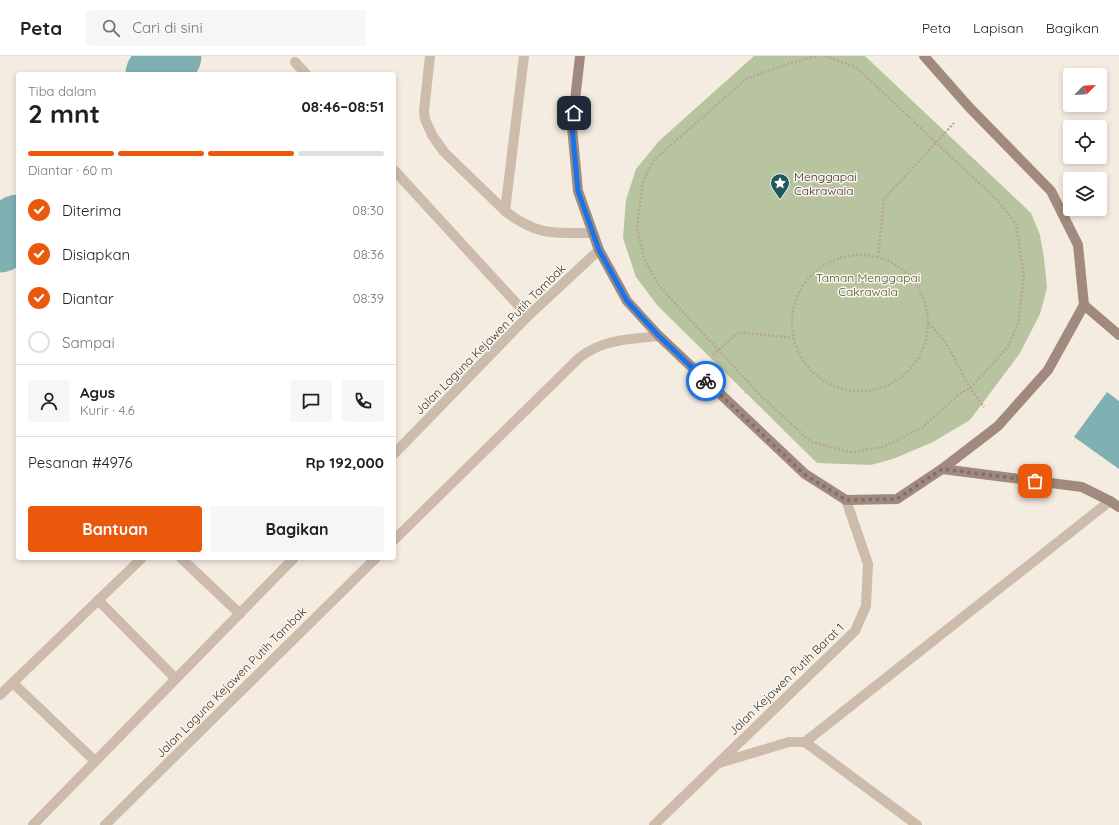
<!DOCTYPE html>
<html lang="id">
<head>
<meta charset="utf-8">
<style>
  :root { --surface:#fff; --page:#f6f6f6; --text:#202124; --muted:#757577; --line:#e0e0e0; --accent:#ea580c }
  body { margin:0; font-family:Quicksand,sans-serif; background:var(--page); color:var(--text); height:100vh; display:flex; flex-direction:column; font-size:15px; white-space:nowrap }
  * { box-sizing:border-box; margin:0 }
  p { font-size:13px; color:var(--muted) }
  .icon { flex:none; width:22px; height:22px; fill:none; stroke:currentColor; stroke-width:2; stroke-linecap:round; stroke-linejoin:round }
  .map { position:relative; flex:1; overflow:hidden }
  .sheet { position:absolute; left:16px; top:16px; width:380px; height:488px; display:flex; flex-direction:column; background:var(--surface); border-radius:4px; box-shadow:0 2px 6px #0003 }
  .sheet>* { flex:none }
  .needle { width:26px; rotate:66deg }
  .buttons { position:absolute; left:1063px; top:12px; display:grid; gap:8px }
  .buttons a { display:grid; place-items:center; width:44px; height:44px; border-radius:4px; background:var(--surface); box-shadow:0 2px 6px #0003; font-size:20px }
  .pin { position:absolute; display:grid; place-items:center; width:34px; height:34px; color:#fff; margin:-17px; border-radius:8px; box-shadow:0 2px 6px #0006 }
  .courier { position:absolute; display:grid; place-items:center; width:40px; height:40px; margin:-20px; border:3px solid #1a73e8; border-radius:50%; background:#fff; color:#222; box-shadow:0 1px 5px #0007 }
  .head em { font-style:normal; font-weight:700 }
  .head div { display:flex; flex-direction:column-reverse }
  .head { display:flex; align-items:center; justify-content:space-between; height:68px; padding:0 12px }
  h1 { font-size:26px; font-weight:700; line-height:30px }
  .bar { display:grid; grid-template-columns:repeat(4,1fr); gap:6px 4px; align-content:center; height:48px; padding:0 12px }
  .bar i { height:5px; border-radius:3px; background:var(--line) }
  .bar .current { background:var(--accent) }
  .bar p { grid-column:span 4 }
  .line { display:flex; align-items:center; gap:10px; padding:0 12px; border-top:1px solid var(--line) }
  .line div { flex:1 }
  .round { display:grid; place-items:center; flex:none; width:42px; height:42px; border-radius:4px; background:var(--page) }
  ol { padding:0 12px; list-style:none }
  li { display:flex; align-items:center; gap:12px; height:44px }
  li p { margin-inline-start:auto }
  li .icon { padding:4px; border-radius:50%; background:var(--accent); color:#fff; stroke-width:4 }
  li:last-child { color:var(--muted) }
  li i { width:22px; height:22px; border:2px solid var(--line); border-radius:50% }
  .button { display:flex; gap:8px; margin-top:auto; padding:8px 12px }
  .button a { flex:1; height:46px; border-radius:4px; background:var(--accent); color:#fff; font-size:16px; font-weight:700; line-height:46px; text-align:center }
  .button a+a { background:var(--page); color:var(--text) }
  header { display:flex; align-items:center; gap:24px; box-sizing:border-box; height:56px; padding:0 20px; background:var(--surface); border-bottom:1px solid var(--line) }
  header strong { font-size:19px }
  nav { display:flex; gap:22px; margin-inline-start:auto; font-size:14px }
  .search { width:280px; height:36px; background:var(--page); display:flex; align-items:center; gap:10px; box-sizing:border-box; padding:0 14px; border-radius:4px; color:var(--muted); font-size:15px }
  .map>svg:first-child { display:block }
  .green { fill:#b8c4a0 }
  .water { fill:#7fb0b2 }
  .lines { fill:none; stroke-linecap:round; stroke-linejoin:round }
  .river { stroke:#7fb0b2; stroke-width:59 }
  .path { stroke:#b9a596; stroke-width:2.5; stroke-dasharray:2 2; stroke-linecap:butt }
  .lane { stroke:#cdbbac; stroke-width:10 }
  .street { stroke:#cdbbac; stroke-width:10 }
  .secondary { stroke:#a18a7d; stroke-width:10 }
  .done { stroke:#7c716b; stroke-width:4; stroke-dasharray:0 7.2 }
  .route { stroke:#1a73e8; stroke-width:5 }
  .labels { text-anchor:middle; dominant-baseline:central; stroke-width:3; stroke-linejoin:round; paint-order:stroke }
  .poi-label { font-size:12px; fill:#3b302b; stroke:#fbf5ee; text-anchor:start }
  .park-label { font-size:12px; fill:#4a5a2e; stroke:#fbf5ee }
  .street-label { font-size:12px; fill:#3b302b; stroke:#fbf5ee }
</style>
</head>
<body>
<header>
<strong>Peta</strong>
<div class="search"><svg class="icon" aria-label="search" viewBox="0 0 24 24"><circle cx="10" cy="10" r="6"/><path d="M15 15l6 6"/></svg>Cari di sini</div>
<nav><a>Peta</a><a>Lapisan</a><a>Bagikan</a></nav>
</header>
<div class="map">
<svg width="1119" height="769" viewBox="0 0 1119 769">
  <rect width="100%" height="100%" fill="#f4ebe1"/>
  <polygon class="green" points="754,0 865,0 1031,157 1040,179 1044,202 1047,232 1040,258 1020,297 970,364 933,386 893,403 871,409 817,407 747,338 744,337 745,336 657,249 636,221 623,182 626,144 636,113 659,85"/>
  <polygon class="water" points="1107,336 1119,345 1119,413 1074,381"/>
  <g class="lines">
    <g class="river">
      <polyline points="155,18 172,0"/>
      <polyline points="0,187 18,168"/>
    </g>
    <g class="path">
      <polyline points="816,0 784,9 746,23 654,104 643,125 637,172 644,202 659,230 761,340 811,386 851,396 883,391 923,371 959,338 970,332 1007,292 1018,268 1024,221 1016,168 999,146 856,11 825,0"/>
      <circle cx="860" cy="267" r="68"/>
      <polyline points="878,201 884,143 954,67"/>
      <polyline points="929,267 946,287 970,332 984,351"/>
      <polyline points="713,299 739,276 793,282"/>
    </g>
    <g class="lane">
      <path d="M430 0 424 55 425 63 432 79 444 96 505 155C537 180 554 177 592 177"/>
      <polyline points="295,6 306,18"/>
      <polyline points="394,114 528,260"/>
      <polyline points="505,155 524,0"/>
      <polyline points="181,502 240,558"/>
      <polyline points="98,544 175,622"/>
      <polyline points="13,627 95,705"/>
      <polyline points="0,639 142,502"/>
    </g>
    <g class="street">
      <polyline points="394,398 528,260 599,194"/>
      <path d="M394 484 579 302C602 283 631 283 659 280"/>
      <polyline points="805,686 1110,445"/>
      <polyline points="719,707 789,686 805,686 917,769"/>
      <polyline points="33,769 294,502"/>
      <polyline points="105,769 376,502"/>
      <polyline points="654,769 855,575 866,550 868,508 846,444"/>
    </g>
    <g class="secondary">
      <polyline points="580,0 572,71 578,135 599,194 627,245 659,280 805,418 846,444 897,443 942,413 998,370 1048,314 1084,249 1078,189 1051,135 969,51 924,0"/>
      <polyline points="1084,249 1119,279"/>
      <polyline points="942,413 1082,431 1110,445 1119,451"/>
    </g>
  </g>
  <g class="lines">
    <polyline class="done" points="706,325 804,418 846,444 897,443 942,413 1035,425"/>
    <polyline class="route" points="574,57 572,71 578,135 599,194 627,245 659,280 706,325"/>
  </g>
  <defs>
    <symbol id="sight-pin" viewBox="-11 -11 22 30"><path d="M0 17L-7.5 6A9.5 9.5 0 1 1 7.5 6Z" fill="#1f5a5e" stroke="#fbf5ee"/><path d="M0-6L1.8-2.2L6-1.7L2.9 1.2L3.7 5.4L0 3.3L-3.7 5.4L-2.9 1.2L-6-1.7L-1.8-2.2Z" fill="#fff"/></symbol>
  </defs>
  <g fill-rule="evenodd">
    <use href="#sight-pin" x="769" y="116" width="22" height="30"/>
  </g>
  <g class="labels">
    <g class="poi-label">
      <text x="794" y="120">Menggapai<tspan x="794" dy="14">Cakrawala</tspan></text>
    </g>
    <g class="park-label">
      <text x="868" y="221">Taman Menggapai<tspan x="868" dy="14">Cakrawala</tspan></text>
    </g>
    <g class="street-label">
      <text transform="translate(490 283) rotate(-45)">Jalan Laguna Kejawen Putih Tambak</text>
      <text transform="translate(786 623) rotate(-44)">Jalan Kejawen Putih Barat 1</text>
      <text transform="translate(231 626) rotate(-45)">Jalan Laguna Kejawen Putih Tambak</text>
    </g>
  </g>
</svg>
<div class="buttons">
<a><svg class="needle" viewBox="-14 -14 28 28"><path d="M0-13l5 13h-10z" fill="#e53935"/><path d="M0 13l5-13h-10z" fill="#757577"/></svg></a>
<a><svg class="icon" aria-label="locate" viewBox="0 0 24 24"><circle cx="12" cy="12" r="6"/><path d="M12 2v4M12 18v4M2 12h4M18 12h4"/></svg></a>
<a><svg class="icon" aria-label="layers" viewBox="0 0 24 24"><path d="M12 4l9 5-9 5-9-5zM3 14l9 5 9-5"/></svg></a>
</div>
<div class="pin" style="left:1035px;top:425px;background:#ea580c"><svg class="icon" aria-label="bag" viewBox="0 0 24 24"><path d="M5 8h14l-1 12H6zM9 8a3 3 0 0 1 6 0"/></svg></div>
<div class="pin" style="left:574px;top:57px;background:#1f2937"><svg class="icon" aria-label="home" viewBox="0 0 24 24"><path d="M3 11l9-7 9 7M6 9v11h12V9"/></svg></div>
<div class="courier" style="left:706px;top:325px"><svg class="icon" aria-label="bike" viewBox="0 0 24 24"><circle cx="6" cy="16" r="4"/><circle cx="18" cy="16" r="4"/><path d="M6 16l4-8h5l3 8M10 8l3 8H6M13 5h3"/></svg></div>
<section class="sheet">
<div class="head"><div><h1>2 mnt</h1><p>Tiba dalam</p></div><em>08:46–08:51</em></div>
<div class="bar"><i class="current"></i><i class="current"></i><i class="current"></i><i></i><p>Diantar · 60 m</p></div>
<ol>
<li><svg class="icon" aria-label="check" viewBox="0 0 24 24"><path d="M5 12l5 5 9-10"/></svg>Diterima<p>08:30</p></li>
<li><svg class="icon" aria-label="check" viewBox="0 0 24 24"><path d="M5 12l5 5 9-10"/></svg>Disiapkan<p>08:36</p></li>
<li><svg class="icon" aria-label="check" viewBox="0 0 24 24"><path d="M5 12l5 5 9-10"/></svg>Diantar<p>08:39</p></li>
<li><i></i>Sampai</li>
</ol>
<div class="line" style="height:72px"><a class="round"><svg class="icon" aria-label="person" viewBox="0 0 24 24"><circle cx="12" cy="8" r="4"/><path d="M4 21q1-7 8-7t8 7"/></svg></a><div><b>Agus</b><p>Kurir · 4.6</p></div><a class="round"><svg class="icon" aria-label="chat" viewBox="0 0 24 24"><path d="M4 5h16v11H9l-5 4z"/></svg></a><a class="round"><svg class="icon" aria-label="phone" viewBox="0 0 24 24"><path d="M5 4h4l2 5-3 2q2 4 5 5l2-3 5 2v4C11 20 4 13 5 4z"/></svg></a></div>
<div class="line" style="height:52px"><div>Pesanan #4976</div><b>Rp 192,000</b></div>
<div class="button"><a>Bantuan</a><a>Bagikan</a></div>
</section>
</div>
</body>
</html>
